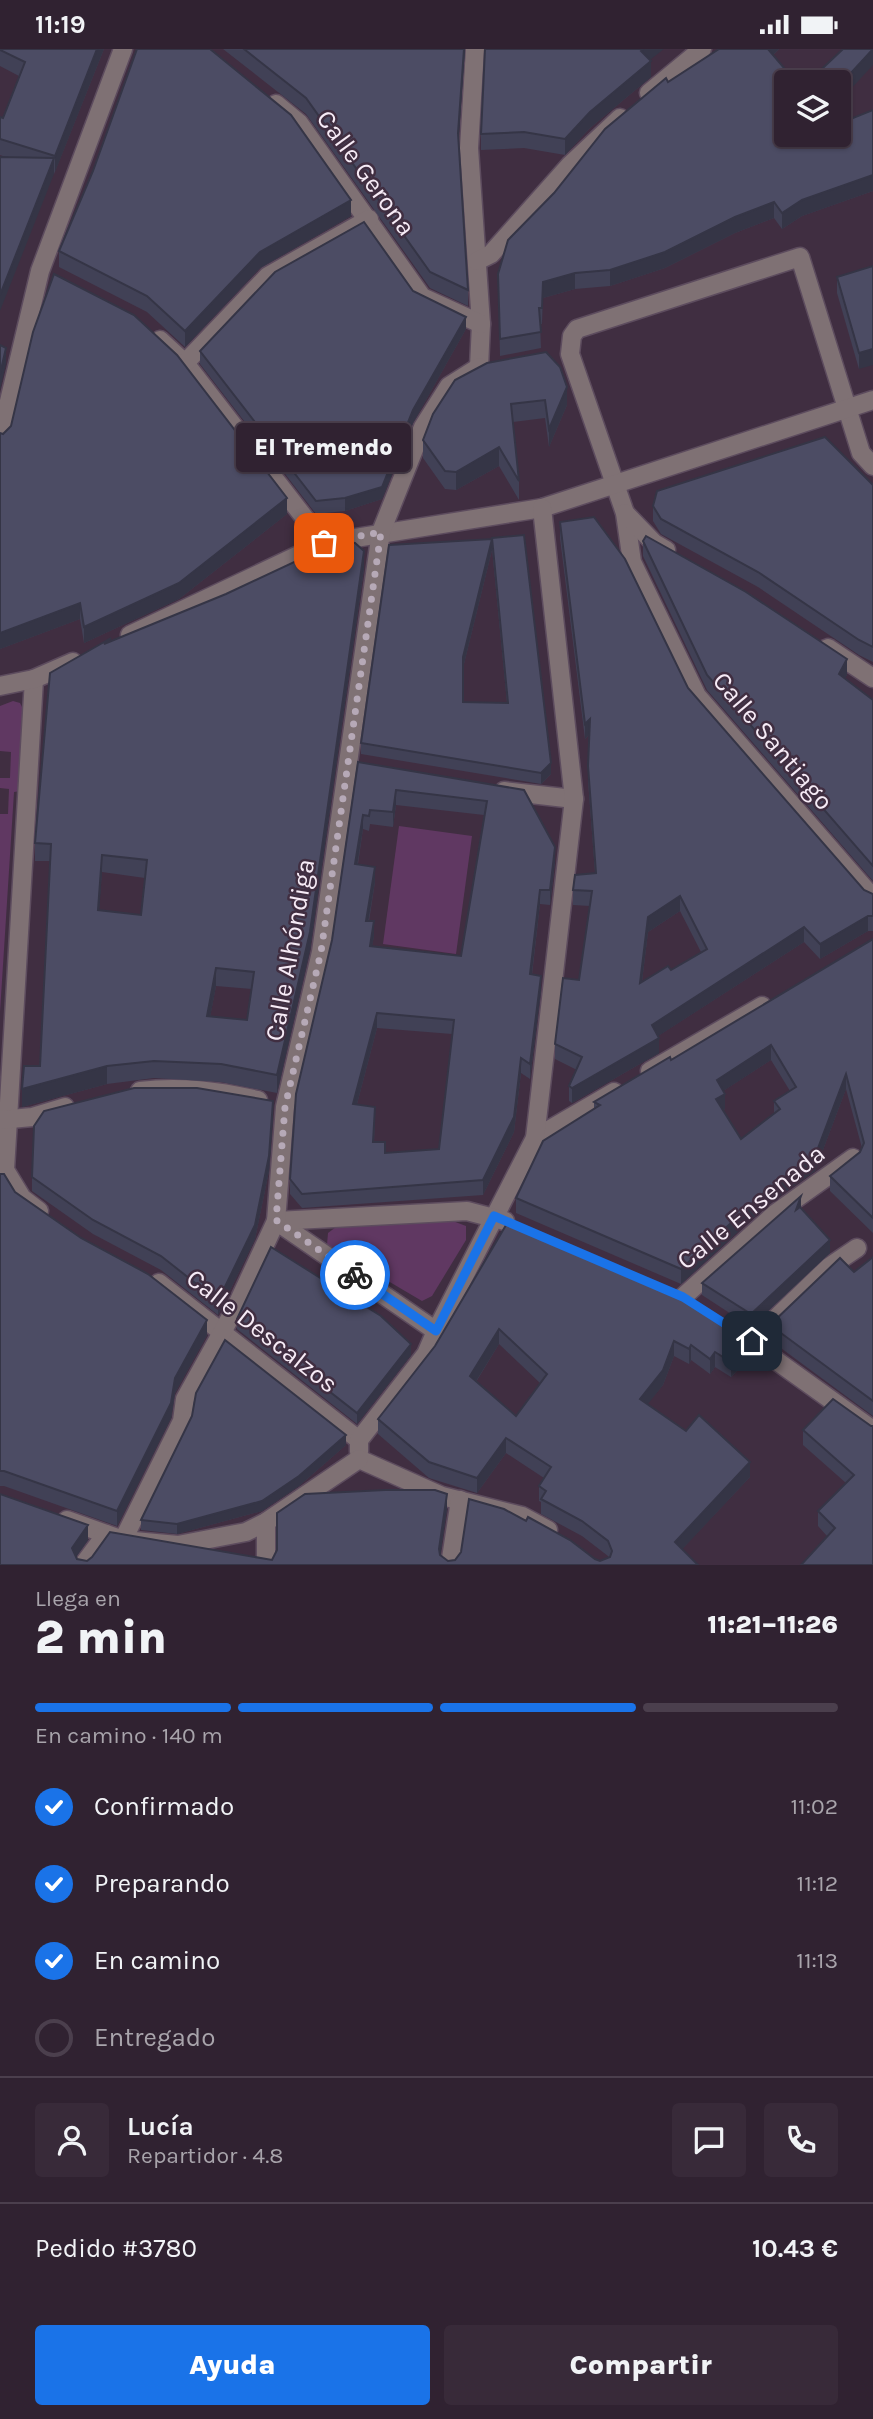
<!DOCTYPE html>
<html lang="es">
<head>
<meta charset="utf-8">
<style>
  :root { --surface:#302231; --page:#382a39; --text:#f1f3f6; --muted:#a8a4ab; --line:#4b3f4d; --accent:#1a73e8 }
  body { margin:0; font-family:Karla,sans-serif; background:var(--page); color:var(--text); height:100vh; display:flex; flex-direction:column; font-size:26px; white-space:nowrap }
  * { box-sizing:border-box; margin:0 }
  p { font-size:23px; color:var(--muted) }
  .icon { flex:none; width:38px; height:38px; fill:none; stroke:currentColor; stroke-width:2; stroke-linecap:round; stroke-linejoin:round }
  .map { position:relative; height:1516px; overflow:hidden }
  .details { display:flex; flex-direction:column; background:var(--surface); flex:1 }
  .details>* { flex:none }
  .controls { position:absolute; left:774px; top:21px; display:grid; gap:14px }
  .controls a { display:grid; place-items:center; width:77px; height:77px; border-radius:7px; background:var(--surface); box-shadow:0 2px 5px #0004,0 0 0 2px var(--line); font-size:35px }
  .pin { position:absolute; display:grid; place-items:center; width:60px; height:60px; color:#fff; margin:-30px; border-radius:14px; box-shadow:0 4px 10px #0006 }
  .courier { position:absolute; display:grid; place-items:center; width:70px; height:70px; margin:-35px; border:5px solid #1a73e8; border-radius:50%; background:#fff; color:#222; box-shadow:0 2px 9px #0007 }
  .bubble { position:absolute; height:49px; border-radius:7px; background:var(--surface); box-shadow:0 2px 5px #0004,0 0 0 2px var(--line); font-size:23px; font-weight:800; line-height:49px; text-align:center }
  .summary em { font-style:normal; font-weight:800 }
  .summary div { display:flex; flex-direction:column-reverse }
  .summary { display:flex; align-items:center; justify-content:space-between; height:119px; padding:0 35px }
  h1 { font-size:46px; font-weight:800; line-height:52px }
  .bar { display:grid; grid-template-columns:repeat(4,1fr); gap:10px 7px; align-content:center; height:84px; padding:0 35px }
  .bar i { height:9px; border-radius:5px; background:var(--line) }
  .bar .selected { background:var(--accent) }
  .bar p { grid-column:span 4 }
  .line { display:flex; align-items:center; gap:18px; padding:0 35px; border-top:2px solid var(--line) }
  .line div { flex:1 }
  .round { display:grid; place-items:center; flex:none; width:74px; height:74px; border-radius:7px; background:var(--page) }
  ol { padding:0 35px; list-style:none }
  li { display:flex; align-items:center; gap:21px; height:77px }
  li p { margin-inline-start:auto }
  li .icon { padding:7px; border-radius:50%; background:var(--accent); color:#fff; stroke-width:4 }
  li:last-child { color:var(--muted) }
  li i { width:38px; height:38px; border:4px solid var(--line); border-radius:50% }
  .action { display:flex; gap:14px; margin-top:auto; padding:14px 35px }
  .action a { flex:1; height:80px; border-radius:7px; background:var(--accent); color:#fff; font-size:28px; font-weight:800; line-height:80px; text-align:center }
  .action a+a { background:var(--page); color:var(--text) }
  .status { display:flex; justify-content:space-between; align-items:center; height:49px; padding:0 35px; background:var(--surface); direction:ltr }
  .status svg { height:19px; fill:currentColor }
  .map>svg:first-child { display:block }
  .green { fill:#603862 }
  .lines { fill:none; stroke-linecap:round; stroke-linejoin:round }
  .street-casing { stroke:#5d4c5e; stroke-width:21 }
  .street { stroke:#7f7174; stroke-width:18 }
  .wall { fill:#414156; fill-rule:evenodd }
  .shaded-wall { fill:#353546 }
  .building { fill:#4c4c64; stroke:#353546; stroke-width:2; fill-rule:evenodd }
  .done { stroke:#b6a9b7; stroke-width:7; stroke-dasharray:0 12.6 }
  .route { stroke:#1a73e8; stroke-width:9 }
  .labels { text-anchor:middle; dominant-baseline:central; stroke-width:5; stroke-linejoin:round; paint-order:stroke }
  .street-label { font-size:26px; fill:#f6ebf6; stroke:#402e41 }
</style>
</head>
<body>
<div class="status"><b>11:19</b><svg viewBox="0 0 49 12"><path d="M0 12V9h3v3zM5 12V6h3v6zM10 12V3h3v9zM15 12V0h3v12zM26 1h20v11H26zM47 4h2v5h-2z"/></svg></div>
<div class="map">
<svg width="873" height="1516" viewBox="0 0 873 1516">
  <rect width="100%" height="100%" fill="#402e41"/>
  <g class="green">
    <polygon points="13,652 20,654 24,662 21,742 14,743 0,963 0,765 8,765 9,740 0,739 0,729 10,729 11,703 0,702 0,657"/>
    <polygon points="399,777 472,787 456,905 383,895"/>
    <polygon points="450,1171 466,1177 466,1191 432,1247 422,1252 327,1196 328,1184 336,1178"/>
  </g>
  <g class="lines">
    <defs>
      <g id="street">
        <polyline points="475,0 469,99 481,275 479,318"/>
        <polyline points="649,44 702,0"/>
        <polyline points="276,55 299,74 422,248 481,275"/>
        <polyline points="477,212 491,205 570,116 620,69"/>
        <polyline points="160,291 185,314 324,494"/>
        <polyline points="185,314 268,227 369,170"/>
        <polyline points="0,390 40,222 123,0"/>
        <polyline points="873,417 861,404 800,208 577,280 572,287 570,305 625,464 632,513 697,647 873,849"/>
        <polyline points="625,464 654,494 666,501"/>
        <polyline points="130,586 324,494 542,459 873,351"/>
        <polyline points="828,599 873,629"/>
        <polyline points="34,630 5,1121 22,1149 39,1162"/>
        <polyline points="0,637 34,630 73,613"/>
        <polyline points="504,742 574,750"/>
        <polyline points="650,1022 762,957"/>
        <path d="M140 1042C181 1037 218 1042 258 1051"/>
        <polyline points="0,1071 32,1068 65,1058"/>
        <polyline points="535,1089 614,1043"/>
        <polyline points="276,1172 436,1282 535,1089 574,750 542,459"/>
        <polyline points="276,1172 467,1162 505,1172"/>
        <polyline points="159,1234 359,1391"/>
        <polyline points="683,1248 776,1164 853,1109"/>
        <polyline points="735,1282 873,1381"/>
        <polyline points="752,1292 829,1218 857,1199"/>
        <polyline points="359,1403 359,1391 426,1305 436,1282"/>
        <polyline points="359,1410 442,1447 522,1467 548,1481"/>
        <polyline points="67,1471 123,1491 178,1496 246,1483 266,1473 359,1410"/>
        <polyline points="123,1491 182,1372 185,1350 236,1258 276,1172 285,1058 321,903 381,483 423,378 449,337 479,318"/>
        <polyline points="83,1516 106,1485"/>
        <polyline points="266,1516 266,1473"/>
        <polyline points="450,1516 460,1451"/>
      </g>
    </defs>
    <use href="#street" class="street-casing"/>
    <use href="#street" class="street"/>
  </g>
  <g class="wall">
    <polygon points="0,0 104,0 54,125 0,106 0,68 3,69 19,27 0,17"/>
    <polygon points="223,0 465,0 458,92 468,241 468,257 430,239 306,65"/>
    <polygon points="719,0 779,0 773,6 810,86 873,61 873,142 802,167 782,180 774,169 735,184 665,219 610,237 575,240 543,249 542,275 540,275 541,299 500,307 498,225 668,33"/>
    <polygon points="650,11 651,28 590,79 565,106 524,99 481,101 481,85"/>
    <polygon points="93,122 351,167 260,219 185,298 147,263 59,218 59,202"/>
    <polygon points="873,217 859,320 837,244 837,228"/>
    <polygon points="413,242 466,280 413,374 382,450 345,462 316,465 200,315 200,302"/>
    <polygon points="455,331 567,356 549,398 545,369 513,373 519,432 519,451 499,417 456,441 445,440 423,409 423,391"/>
    <polygon points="0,384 287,465 179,550 84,594 80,570 0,600"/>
    <polygon points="873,436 873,613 859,606 758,538 661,485 653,472 653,457"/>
    <path d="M560 473 688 639 864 841 873 845V882H868L820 910 804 893 658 987 659 1004 572 1054 569 1052V1037L577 1021 555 1010V995L579 931 590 857 573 856V841L595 824 588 732 589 686 585 690 560 489ZM680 862 701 903 671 921 642 933 648 883Z"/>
    <polygon points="492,489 551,725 541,735 361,705 361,694 492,501 463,619 463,653 507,654 492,500"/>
    <polygon points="643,492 847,626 845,629 873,651 873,832 707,641 643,507"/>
    <path d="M364 520 310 901 277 1044 221 1033 154 1029 107 1035 22 1058 40 1017 50 812H35V794L111 592ZM102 823 145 829 141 866 99 861ZM216 937 252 940 247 971 210 968Z"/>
    <path d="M358 713 524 741 555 813 550 856 540 855 532 926 541 941 530 1030 521 1024 514 1083 483 1146 302 1159 290 1145V1130L332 891ZM396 756 484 766 461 907 372 897 374 887 369 872 375 833 358 815 363 780 369 782 370 775 393 778ZM377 979 452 985 439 1100 385 1104 374 1093 375 1072 357 1055Z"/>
    <path d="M873 890V1184L830 1142V1127L860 1103 862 1099 846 1040 815 1122 768 1155 681 1235 516 1164V1149L594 1060V1053L671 1011ZM771 1011 790 1042 774 1052V1065L741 1090 723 1061 725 1060 723 1042Z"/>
    <polygon points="273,1067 269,1122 255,1190 218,1266 161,1221 93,1185 32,1142 32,1128"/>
    <polygon points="0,1125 15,1143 207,1286 175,1344 171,1369 117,1477 4,1437 0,1437"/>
    <polygon points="801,1159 830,1204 751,1278 702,1246 702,1234"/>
    <path d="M509 1171 753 1307 731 1328 715 1318 710 1325 691 1311 689 1315 674 1307 663 1336 647 1355 750 1428 682 1500 698 1516H0L88 1491 76 1508 77 1510 87 1512 272 1511 447 1460 440 1506 448 1512 595 1510 600 1512 609 1509 608 1507 582 1487 541 1465V1453L539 1452V1437L544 1429 506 1404 477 1444 429 1429 378 1385V1370L435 1297ZM499 1295 540 1334 516 1367 476 1333Z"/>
    <polygon points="873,1208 873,1367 770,1291 770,1276 854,1223"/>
    <polygon points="237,1270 411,1306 357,1375 237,1280"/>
    <polygon points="871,1377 873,1516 827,1487 818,1477 818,1462 846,1434 803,1396 803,1381"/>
    <polygon points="346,1396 299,1437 262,1462 177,1485 141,1481 141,1471"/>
  </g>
  <g class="shaded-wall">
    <polygon points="97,0 104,0 55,123 55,107"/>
    <polygon points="464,0 465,0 458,100 458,84"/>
    <polygon points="643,0 664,0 641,18 641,2"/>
    <polygon points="766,0 779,0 766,13"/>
    <polygon points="873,0 873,16 838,54 838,38"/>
    <polygon points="651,12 651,28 590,79 565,106 565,90 590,63"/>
    <polygon points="795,86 810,86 787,95"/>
    <polygon points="54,109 54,125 0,262 0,246"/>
    <polygon points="873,126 873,142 802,167 782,180 782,164 802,151"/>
    <polygon points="351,151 351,167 260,219 185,298 185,282 260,203"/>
    <polygon points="774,153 774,169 735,184 665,219 610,237 610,221 735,168"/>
    <polygon points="575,224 575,240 543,249 542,275 543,233"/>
    <polygon points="466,268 466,280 413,374 382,450 345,462 345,449 413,361"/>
    <polygon points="6,299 6,315 0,341 0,325"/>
    <polygon points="873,300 873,316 859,320 859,304"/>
    <polygon points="567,338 567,356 549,398 549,380"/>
    <polygon points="499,398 499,417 456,441 456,423"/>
    <polygon points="287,449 287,465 179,550 84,594 84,578"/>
    <polygon points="492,490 492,501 463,619 463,608"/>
    <polygon points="364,502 364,520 310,901 277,1044 277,1026"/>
    <polygon points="80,554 80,570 0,600 0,584"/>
    <polygon points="847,610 847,626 839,640 839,625"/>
    <polygon points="590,670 590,685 585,690 585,675"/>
    <polygon points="551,714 551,725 541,735 541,724"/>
    <polygon points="396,741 396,756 393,778 393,763"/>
    <polygon points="363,766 363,780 355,830 355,815"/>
    <polygon points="555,798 555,813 550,856 550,841"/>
    <polygon points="102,806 102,823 98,879 98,861"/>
    <polygon points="375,818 375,833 366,886 366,872"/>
    <polygon points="540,841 540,855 530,940 530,925"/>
    <polygon points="680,847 680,862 648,883 640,949 640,934 648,868"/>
    <polygon points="868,867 868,882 820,910 820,895"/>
    <polygon points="374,872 374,887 370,911 370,897"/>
    <polygon points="804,878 804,893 652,991 652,976"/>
    <polygon points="216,919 216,937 207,985 207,967"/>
    <polygon points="541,927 541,941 530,1030 530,1015"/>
    <polygon points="377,964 377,979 353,1070 353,1055"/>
    <polygon points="659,989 659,1004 572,1054 572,1039"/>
    <polygon points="771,996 771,1011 717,1046 717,1031"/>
    <polygon points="521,1009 521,1024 514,1083 483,1146 483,1131"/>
    <polygon points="107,1017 107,1035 22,1058 22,1040"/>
    <polygon points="846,1025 846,1040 815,1122 768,1155 681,1235 681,1220"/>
    <polygon points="725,1045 725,1060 716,1065 716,1050"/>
    <polygon points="273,1052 273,1067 269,1122 255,1190 218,1266 218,1252"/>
    <polygon points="801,1147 801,1160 796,1161"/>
    <polygon points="830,1191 830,1204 751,1278 751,1265"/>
    <polygon points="207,1271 207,1286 175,1344 171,1369 117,1477 117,1462 175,1329"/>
    <polygon points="499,1280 499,1295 470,1342 470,1327"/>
    <polygon points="674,1292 674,1307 663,1336 640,1365 640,1350"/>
    <polygon points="753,1292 753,1307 731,1328 731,1313"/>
    <polygon points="411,1295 411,1306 357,1375 357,1364"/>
    <polygon points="691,1296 691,1311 689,1315 689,1300"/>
    <polygon points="715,1303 715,1318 710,1325 710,1310"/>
    <polygon points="346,1386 346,1396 299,1437 262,1462 177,1485 177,1475"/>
    <polygon points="506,1389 506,1404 477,1444 477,1429"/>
    <polygon points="750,1413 750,1428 675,1508 675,1493"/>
    <polygon points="447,1445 447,1460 439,1515 439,1500"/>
    <polygon points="88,1476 88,1491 72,1514 72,1499"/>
  </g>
  <g class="building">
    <polygon points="0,0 97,0 55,107 0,90 0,68 3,69 25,13 0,1"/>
    <polygon points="137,0 210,0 291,66 351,151 260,203 185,282 147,247 59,202 93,122"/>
    <polygon points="244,0 464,0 458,84 468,241 430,223 306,49"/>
    <polygon points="485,0 643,0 641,2 651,12 590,63 565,90 524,83 481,85"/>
    <polygon points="719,0 768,0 796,33 786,33 786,86 795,86 787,95 811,86 838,86 838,75 873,61 873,126 802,151 782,164 774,153 735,168 665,203 610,221 575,224 543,233 542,259 539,259 541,283 500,290 498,225 508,191 554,144 605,80 666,29 668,33"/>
    <polygon points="843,0 873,0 838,38 838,33 808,33"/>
    <polygon points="0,108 54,109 0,246"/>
    <polygon points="364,173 413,242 466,268 413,361 382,438 345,449 316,452 200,302 275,223"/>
    <polygon points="873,217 873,300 859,304 837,228"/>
    <polygon points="54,225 134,266 177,306 287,449 179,534 84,578 80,554 0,584 0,384 3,385 11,377 33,283"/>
    <polygon points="0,296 6,299 0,325"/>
    <polygon points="546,303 560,318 567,338 549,380 545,351 511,355 519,432 499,398 456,423 445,422 423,391 433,365 455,331 487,314"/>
    <polygon points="825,388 873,436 873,598 859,591 758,523 661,470 653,457 657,442"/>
    <path d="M594 468 625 510 688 639 864 841 873 845V867H868L820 895 804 878 652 976 659 989 572 1039 569 1037 582 1008 555 995 563 929 579 931 592 842 573 841 575 826 596 824 588 717 590 670 585 675 560 473ZM680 847 707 900 671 921 668 917 640 934 648 868Z"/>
    <polygon points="524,486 551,714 541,724 361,694 389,496 492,490 463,608 463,653 508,654 492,489"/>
    <polygon points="646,487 746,543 847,610 839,625 873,651 873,817 707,626 643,492"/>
    <path d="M339 492 355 494 364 502 310 883 277 1026 221 1015 154 1012 107 1017 22 1040 24 1017H40L51 795 35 794 50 624 111 589 104 595 226 545ZM102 806 147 811 141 866 98 861ZM216 919 254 923 247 971 207 967Z"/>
    <path d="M358 713 524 741 555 798 550 841H540L530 925 541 927 530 1015 521 1009 514 1068 483 1131 302 1145 290 1130 296 1045 332 891ZM396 741 487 752 461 907 370 897 374 872H366L375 818 355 815 363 766 369 767 370 761 393 763ZM377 964 454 971 439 1100 385 1104V1093H373L375 1058 353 1055Z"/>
    <path d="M873 890V1169L830 1127 860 1103 864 1094 846 1025 815 1107 768 1140 681 1220 516 1149 543 1092 600 1056 594 1053 670 1008 671 1011ZM771 996 796 1038 774 1052 780 1060 741 1090 716 1050 725 1045 717 1031Z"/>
    <polygon points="134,1039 197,1039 273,1052 269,1107 255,1176 218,1252 161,1207 93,1171 32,1128 34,1077 44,1062"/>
    <polygon points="0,1125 4,1125 15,1143 81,1189 148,1225 207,1271 175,1329 171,1354 117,1462 4,1422 0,1422"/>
    <polygon points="801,1147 796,1161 800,1158 830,1191 751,1265 702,1234"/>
    <path d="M509 1171 678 1243 753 1292 731 1313 715 1303 710 1310 691 1296 689 1300 674 1292 663 1321 640 1350 686 1382 699 1366 750 1413 675 1493 698 1516H0V1445L88 1476 72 1499 77 1510 87 1512 92 1508 110 1483 272 1511 277 1501V1464L305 1445 385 1441H435L447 1445 439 1500 440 1506 448 1512 455 1511 461 1503 469 1450 504 1460 526 1472 528 1468 570 1491 595 1510 600 1512 610 1508 612 1502 608 1492 582 1472 541 1450 546 1442 539 1437 551 1418 506 1389 477 1429 429 1413 378 1370 435 1297ZM499 1280 547 1325 516 1367 470 1327Z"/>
    <polygon points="271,1198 381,1267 411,1295 357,1364 237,1270"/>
    <polygon points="873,1208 873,1352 770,1276 840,1209 854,1223"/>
    <polygon points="225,1291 346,1386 299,1427 262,1452 177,1475 141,1471 192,1367 196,1344"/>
    <polygon points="833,1350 871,1377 873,1377 873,1516 801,1516 835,1479 818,1462 854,1426 803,1381"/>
  </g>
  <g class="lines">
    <polyline class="done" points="324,494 381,483 321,903 285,1058 276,1171 355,1226"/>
    <polyline class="route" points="355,1226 436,1282 494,1167 683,1248 752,1292"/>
  </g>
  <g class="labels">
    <g class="street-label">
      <text transform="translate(366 124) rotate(54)">Calle Gerona</text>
      <text transform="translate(773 692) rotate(50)">Calle Santiago</text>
      <text transform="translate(290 901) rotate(-80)">Calle Alhóndiga</text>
      <text transform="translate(751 1158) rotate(-39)">Calle Ensenada</text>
      <text transform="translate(262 1282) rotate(38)">Calle Descalzos</text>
    </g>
  </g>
</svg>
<div class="controls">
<a><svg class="icon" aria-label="layers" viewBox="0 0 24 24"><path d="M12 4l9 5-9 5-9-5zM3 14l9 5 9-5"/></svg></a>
</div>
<div class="pin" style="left:324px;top:494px;background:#ea580c"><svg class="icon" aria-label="bag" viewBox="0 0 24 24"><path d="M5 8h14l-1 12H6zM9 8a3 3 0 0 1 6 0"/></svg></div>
<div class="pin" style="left:752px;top:1292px;background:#1f2937"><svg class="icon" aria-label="home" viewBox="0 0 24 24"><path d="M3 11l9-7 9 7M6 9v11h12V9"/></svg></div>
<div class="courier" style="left:355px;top:1226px"><svg class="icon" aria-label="bike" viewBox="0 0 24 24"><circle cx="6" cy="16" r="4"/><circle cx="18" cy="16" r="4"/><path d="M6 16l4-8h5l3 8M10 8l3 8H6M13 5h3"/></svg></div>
<div class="bubble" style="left:236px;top:374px;width:175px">El Tremendo</div>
</div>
<section class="details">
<div class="summary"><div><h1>2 min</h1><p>Llega en</p></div><em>11:21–11:26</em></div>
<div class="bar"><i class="selected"></i><i class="selected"></i><i class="selected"></i><i></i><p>En camino · 140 m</p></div>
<ol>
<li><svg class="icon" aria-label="check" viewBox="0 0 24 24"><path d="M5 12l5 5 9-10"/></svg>Confirmado<p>11:02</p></li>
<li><svg class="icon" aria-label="check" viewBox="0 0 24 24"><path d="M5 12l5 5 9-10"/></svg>Preparando<p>11:12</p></li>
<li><svg class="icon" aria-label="check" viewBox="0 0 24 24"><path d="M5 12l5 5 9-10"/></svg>En camino<p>11:13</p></li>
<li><i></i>Entregado</li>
</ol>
<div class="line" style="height:126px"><a class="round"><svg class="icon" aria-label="person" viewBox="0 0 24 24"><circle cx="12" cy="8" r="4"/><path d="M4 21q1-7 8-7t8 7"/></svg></a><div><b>Lucía</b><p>Repartidor · 4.8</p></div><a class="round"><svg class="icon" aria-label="chat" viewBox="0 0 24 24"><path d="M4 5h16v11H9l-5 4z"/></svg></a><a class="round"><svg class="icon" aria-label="phone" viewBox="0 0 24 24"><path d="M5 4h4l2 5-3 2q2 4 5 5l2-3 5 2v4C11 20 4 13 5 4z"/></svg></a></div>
<div class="line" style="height:91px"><div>Pedido #3780</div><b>10.43 €</b></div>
<div class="action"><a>Ayuda</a><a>Compartir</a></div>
</section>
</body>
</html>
